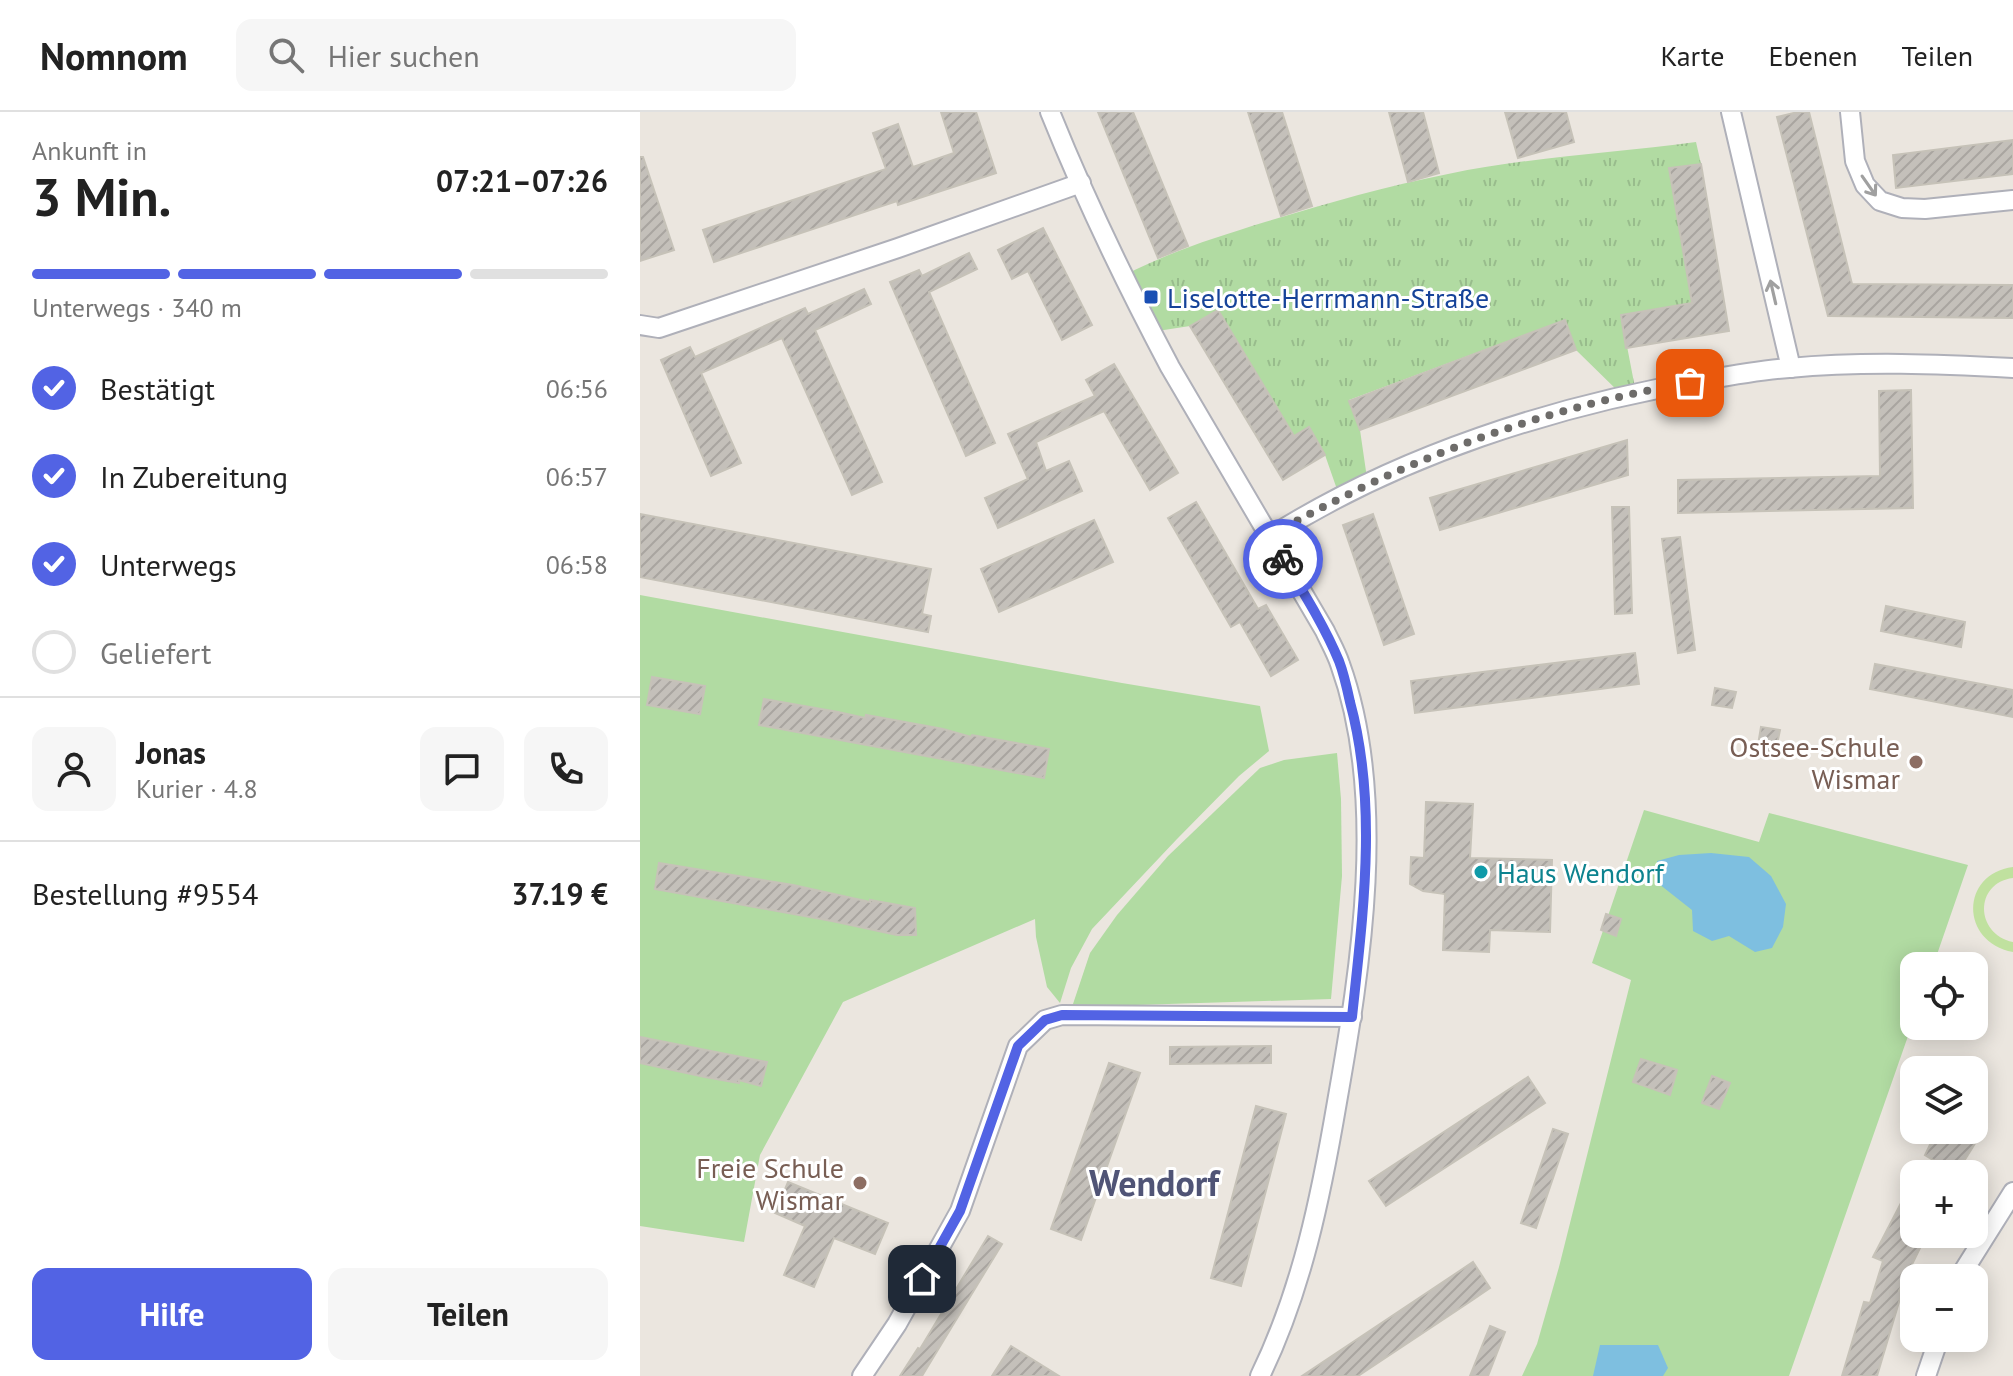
<!DOCTYPE html>
<html lang="de">
<head>
<meta charset="utf-8">
<style>
  :root { --surface:#fff; --page:#f6f6f6; --text:#222; --muted:#767676; --line:#e0e0e0; --accent:#5263e4 }
  body { margin:0; font-family:"PT Sans",sans-serif; background:var(--page); color:var(--text); height:100vh; display:flex; flex-direction:column; font-size:30px; white-space:nowrap }
  * { box-sizing:border-box; margin:0 }
  p { font-size:26px; color:var(--muted) }
  .icon { flex:none; width:44px; height:44px; fill:none; stroke:currentColor; stroke-width:2; stroke-linecap:round; stroke-linejoin:round }
  .map { position:relative; flex:1; overflow:hidden }
  .drawer { display:flex; flex-direction:column; background:var(--surface); width:640px }
  .drawer>* { flex:none }
  .buttons { position:absolute; left:1260px; top:840px; display:grid; gap:16px }
  .buttons a { display:grid; place-items:center; width:88px; height:88px; border-radius:16px; background:var(--surface); box-shadow:0 4px 20px #0003; font-size:40px }
  .pin { position:absolute; display:grid; place-items:center; width:68px; height:68px; color:#fff; margin:-34px; border-radius:16px; box-shadow:0 4px 12px #0006 }
  .courier { position:absolute; display:grid; place-items:center; width:80px; height:80px; margin:-40px; border:6px solid #5263e4; border-radius:50%; background:#fff; color:#222; box-shadow:0 2px 10px #0007 }
  .overview em { font-style:normal; font-weight:700 }
  .overview div { display:flex; flex-direction:column-reverse }
  .overview { display:flex; align-items:center; justify-content:space-between; height:136px; padding:0 32px }
  h1 { font-size:52px; font-weight:700; line-height:60px }
  .bar { display:grid; grid-template-columns:repeat(4,1fr); gap:12px 8px; align-content:center; height:96px; padding:0 32px }
  .bar i { height:10px; border-radius:6px; background:var(--line) }
  .bar .active { background:var(--accent) }
  .bar p { grid-column:span 4 }
  .line { display:flex; align-items:center; gap:20px; padding:0 32px; border-top:2px solid var(--line) }
  .line div { flex:1 }
  .round { display:grid; place-items:center; flex:none; width:84px; height:84px; border-radius:16px; background:var(--page) }
  ol { padding:0 32px; list-style:none }
  li { display:flex; align-items:center; gap:24px; height:88px }
  li p { margin-inline-start:auto }
  li .icon { padding:8px; border-radius:50%; background:var(--accent); color:#fff; stroke-width:4 }
  li:last-child { color:var(--muted) }
  li i { width:44px; height:44px; border:4px solid var(--line); border-radius:50% }
  .cta { display:flex; gap:16px; margin-top:auto; padding:16px 32px }
  .cta a { flex:1; height:92px; border-radius:16px; background:var(--accent); color:#fff; font-size:32px; font-weight:700; line-height:92px; text-align:center }
  .cta a+a { background:var(--page); color:var(--text) }
  header { display:flex; align-items:center; gap:48px; box-sizing:border-box; height:112px; padding:0 40px; background:var(--surface); border-bottom:2px solid var(--line) }
  header strong { font-size:38px }
  nav { display:flex; gap:44px; margin-inline-start:auto; font-size:28px }
  .search { width:560px; height:72px; background:var(--page); display:flex; align-items:center; gap:20px; box-sizing:border-box; padding:0 28px; border-radius:16px; color:var(--muted); font-size:30px }
  main { display:flex; flex:1; min-height:0 }
  .map>svg:first-child { display:block }
  .grass { fill:#b1dba2 }
  .park { fill:url(#park-tufts) }
  .pitch { fill:#c0e19f }
  .water { fill:#7ebfe0 }
  .building { fill:url(#building-hatch); stroke:#c6c2b8; stroke-width:2 }
  .lines { fill:none; stroke-linecap:round; stroke-linejoin:round }
  .street-casing { stroke:#afb0b9; stroke-width:22 }
  .street { stroke:#fff; stroke-width:18 }
  .oneway { stroke:#a0a0a0 }
  .done { stroke:#6e6c6a; stroke-width:8; stroke-dasharray:0 14.4 }
  .route { stroke:#5263e4; stroke-width:10 }
  .transit-dot { fill:#1a4fb4; stroke:#fff; stroke-width:3 }
  .education-dot { fill:#8d6e63; stroke:#fff; stroke-width:3 }
  .culture-dot { fill:#0f9aa8; stroke:#fff; stroke-width:3 }
  .labels { text-anchor:middle; dominant-baseline:central; stroke-width:6; stroke-linejoin:round; paint-order:stroke }
  .transit-label { font-size:28px; fill:#164399; stroke:#fff; text-anchor:start }
  .education-label { font-size:28px; fill:#785e54; stroke:#fff; text-anchor:end }
  .culture-label { font-size:28px; fill:#0d838f; stroke:#fff; text-anchor:start }
  .district-label { font-size:36px; font-weight:bold; fill:#505476; stroke:#fff }
</style>
</head>
<body>
<header>
<strong>Nomnom</strong>
<div class="search"><svg class="icon" aria-label="search" viewBox="0 0 24 24"><circle cx="10" cy="10" r="6"/><path d="M15 15l6 6"/></svg>Hier suchen</div>
<nav><a>Karte</a><a>Ebenen</a><a>Teilen</a></nav>
</header>
<main>
<section class="drawer">
<div class="overview"><div><h1>3 Min.</h1><p>Ankunft in</p></div><em>07:21–07:26</em></div>
<div class="bar"><i class="active"></i><i class="active"></i><i class="active"></i><i></i><p>Unterwegs · 340 m</p></div>
<ol>
<li><svg class="icon" aria-label="check" viewBox="0 0 24 24"><path d="M5 12l5 5 9-10"/></svg>Bestätigt<p>06:56</p></li>
<li><svg class="icon" aria-label="check" viewBox="0 0 24 24"><path d="M5 12l5 5 9-10"/></svg>In Zubereitung<p>06:57</p></li>
<li><svg class="icon" aria-label="check" viewBox="0 0 24 24"><path d="M5 12l5 5 9-10"/></svg>Unterwegs<p>06:58</p></li>
<li><i></i>Geliefert</li>
</ol>
<div class="line" style="height:144px"><a class="round"><svg class="icon" aria-label="person" viewBox="0 0 24 24"><circle cx="12" cy="8" r="4"/><path d="M4 21q1-7 8-7t8 7"/></svg></a><div><b>Jonas</b><p>Kurier · 4.8</p></div><a class="round"><svg class="icon" aria-label="chat" viewBox="0 0 24 24"><path d="M4 5h16v11H9l-5 4z"/></svg></a><a class="round"><svg class="icon" aria-label="phone" viewBox="0 0 24 24"><path d="M5 4h4l2 5-3 2q2 4 5 5l2-3 5 2v4C11 20 4 13 5 4z"/></svg></a></div>
<div class="line" style="height:104px"><div>Bestellung #9554</div><b>37.19 €</b></div>
<div class="cta"><a>Hilfe</a><a>Teilen</a></div>
</section>
<div class="map">
<svg width="1373" height="1264" viewBox="0 0 1373 1264">
  <defs>
    <pattern id="park-tufts" width="24" height="20" patternUnits="userSpaceOnUse" patternTransform="scale(2)"><rect width="24" height="20" fill="#b1dba2"/><path d="M3 7l-1-3M5 7V3M7 7l1-3M15 17l-1-3M17 17v-4M19 17l1-3" fill="none" stroke="#98bc8c"/></pattern>
    <pattern id="building-hatch" width="6" height="6" patternUnits="userSpaceOnUse" patternTransform="scale(2)"><rect width="6" height="6" fill="#c4c0ba"/><path d="M-1 1l2-2M0 6l6-6M5 7l2-2" fill="none" stroke="#a9a5a0"/></pattern>
  </defs>
  <rect width="100%" height="100%" fill="#ebe6df"/>
  <g class="grass">
    <polygon points="0,483 482,571 620,594 629,639 599,664 537,727 452,817 431,856 420,891 407,875 396,825 395,807 203,890 120,1043 104,1130 0,1114"/>
    <polygon points="697,641 701,687 702,764 691,887 432,895 450,841 477,803 528,744 620,656 644,648"/>
    <polygon points="1004,698 1119,730 1129,701 1328,753 1293,854 1274,854 1274,907 1149,1264 882,1264 897,1232 919,1155 991,868 952,851"/>
  </g>
  <path class="park" d="M1056 30 1061 52 1029 57 1052 191 981 203 996 281 983 284 936 238 924 208 709 288 720 318 728 373 700 386 685 343 669 316 654 324 578 198 550 214 511 220 483 164C531 139 574 126 625 110 685 92 746 74 808 62 889 45 974 41 1056 30Z"/>
  <path class="pitch" d="M1373 755V766C1334 771 1335 822 1373 830V840C1320 830 1320 762 1373 755Z"/>
  <g class="water">
    <polygon points="1071,741 1109,745 1131,764 1146,792 1143,815 1132,836 1115,840 1089,824 1072,829 1053,819 1052,798 1019,772 1017,749 1039,743"/>
    <polygon points="960,1233 1018,1233 1028,1256 1023,1264 953,1264"/>
  </g>
  <g class="building">
    <polygon points="301,0 336,0 356,61 258,93 257,89 74,150 63,118 246,57 233,21 258,12 273,55 314,41"/>
    <polygon points="458,0 493,0 548,134 518,146"/>
    <polygon points="608,0 642,0 672,94 641,104"/>
    <polygon points="749,0 783,0 799,61 768,70"/>
    <polygon points="865,0 926,0 934,30 878,46"/>
    <polygon points="1158,0 1169,0 1212,172 1373,173 1373,206 1188,204 1137,5"/>
    <polygon points="1373,28 1373,62 1256,76 1253,43"/>
    <polygon points="0,45 3,45 34,138 0,149"/>
    <polygon points="1061,52 1089,219 986,236 981,203 1052,191 1029,56"/>
    <polygon points="403,116 452,213 422,228 388,159 372,167 358,138"/>
    <polygon points="329,141 337,157 289,180 355,331 326,344 250,170 279,158 282,164"/>
    <polygon points="224,177 231,192 175,218 242,370 212,383 142,226 61,261 101,351 71,364 21,248 50,235 55,245 165,196 168,202"/>
    <polygon points="578,198 654,324 669,315 685,343 643,368 550,214"/>
    <polygon points="925,208 936,238 720,318 709,289"/>
    <polygon points="474,252 538,361 510,378 464,299 396,330 406,359 429,349 442,379 358,416 345,386 388,367 368,322 455,284 446,268"/>
    <polygon points="1271,278 1273,396 1038,401 1038,368 1240,364 1239,279"/>
    <polygon points="987,328 988,363 800,418 790,386"/>
    <polygon points="556,390 618,497 626,493 658,548 631,564 600,510 591,515 528,406"/>
    <polygon points="972,395 989,395 992,501 975,502"/>
    <polygon points="0,402 291,457 282,502 291,504 288,520 0,465"/>
    <polygon points="733,402 774,522 744,533 703,413"/>
    <polygon points="454,408 473,450 359,500 341,457"/>
    <polygon points="1040,425 1055,538 1038,541 1022,427"/>
    <polygon points="1246,494 1325,510 1321,535 1241,519"/>
    <polygon points="995,541 999,572 775,601 771,569"/>
    <polygon points="1235,552 1373,578 1373,605 1230,577"/>
    <polygon points="12,565 65,574 60,602 7,593"/>
    <polygon points="1075,576 1096,580 1092,596 1072,593"/>
    <polygon points="124,587 198,600 225,606 226,603 303,617 331,625 332,623 409,637 404,666 119,613"/>
    <polygon points="1121,615 1140,618 1135,642 1117,639"/>
    <polygon points="786,690 833,692 830,746 912,748 910,820 850,818 849,840 803,838 805,782 783,779 770,772 771,745 784,746"/>
    <polygon points="19,751 153,773 230,790 230,788 275,796 276,823 257,823 192,809 15,777"/>
    <polygon points="966,802 981,807 976,824 961,818"/>
    <polygon points="0,925 127,950 121,974 99,968 99,971 65,965 0,951"/>
    <polygon points="631,934 631,951 530,952 530,935"/>
    <polygon points="1001,947 1037,958 1030,983 993,970"/>
    <polygon points="469,951 500,961 441,1128 411,1117"/>
    <polygon points="1072,964 1090,971 1079,997 1062,991"/>
    <polygon points="888,965 905,991 746,1094 729,1069"/>
    <polygon points="616,994 646,1002 601,1174 571,1166"/>
    <polygon points="913,1017 928,1022 896,1116 881,1111"/>
    <polygon points="1297,1018 1328,1018 1339,1025 1316,1062 1285,1043"/>
    <polygon points="1274,1066 1274,1122 1280,1122 1278,1127 1283,1130 1259,1179 1262,1180 1237,1264 1202,1264 1224,1190 1230,1191 1243,1149 1233,1145"/>
    <polygon points="148,1070 248,1111 235,1142 194,1126 174,1175 144,1163 165,1114 135,1101"/>
    <polygon points="348,1124 362,1132 282,1264 260,1264 278,1236 280,1237"/>
    <polygon points="833,1150 850,1176 831,1189 718,1264 662,1264"/>
    <polygon points="850,1214 865,1220 848,1264 830,1264"/>
    <polygon points="371,1234 419,1264 352,1264"/>
  </g>
  <g class="lines">
    <defs>
      <g id="street">
        <path d="M410 0C445 87 486 172 530 255L685 519C690 530 696 540 700 552 748 685 721 854 697 990 681 1084 662 1178 620 1264"/>
        <polyline points="1091,0 1151,256"/>
        <polyline points="1210,0 1215,49 1225,73 1240,89 1262,96 1285,97 1373,88"/>
        <polyline points="0,213 19,216 258,136 441,71"/>
        <path d="M630 425C759 343 916 293 1066 268 1093 263 1121 258 1149 256 1224 249 1298 252 1373 256"/>
        <polyline points="1319,1166 1373,1080"/>
        <polyline points="222,1264 257,1212 320,1099 378,934 405,908 422,903 712,905"/>
        <polyline points="1286,1264 1299,1226"/>
      </g>
    </defs>
    <use href="#street" class="street-casing"/>
    <use href="#street" class="street"/>
  </g>
  <defs><path id="oneway-shaft" d="M-6 0H5M1.5-3L5.5 0L1.5 3" fill="none" stroke-width="1.6" stroke-linecap="round" stroke-linejoin="round" transform="scale(2)"/></defs>
  <g class="oneway">
    <use href="#oneway-shaft" transform="translate(1229 74) rotate(55)"/>
    <use href="#oneway-shaft" transform="translate(1133 180) rotate(-103)"/>
  </g>
  <g class="lines">
    <path class="done" d="M643 447 630 425C658 407 687 393 717 378 822 327 934 290 1050 271"/>
    <path class="route" d="M282 1167 320 1099 378 934 405 908 422 903 712 905C723 801 738 693 710 590 707 576 704 562 699 549 684 513 663 480 643 447"/>
  </g>
  <rect class="transit-dot" x="503" y="177" width="16" height="16" rx="4"/>
  <g class="education-dot">
    <circle cx="1276" cy="650" r="8"/>
    <circle cx="220" cy="1071" r="8"/>
  </g>
  <circle class="culture-dot" cx="841" cy="760" r="8"/>
  <g class="labels">
    <g class="transit-label">
      <text x="527" y="185">Liselotte-Herrmann-Straße</text>
    </g>
    <g class="education-label">
      <text x="1260" y="634">Ostsee-Schule<tspan x="1260" dy="32">Wismar</tspan></text>
      <text x="204" y="1055">Freie Schule<tspan x="204" dy="32">Wismar</tspan></text>
    </g>
    <g class="culture-label">
      <text x="857" y="760">Haus Wendorf</text>
    </g>
    <g class="district-label">
      <text x="514" y="1070">Wendorf</text>
    </g>
  </g>
</svg>
<div class="buttons">
<a><svg class="icon" aria-label="locate" viewBox="0 0 24 24"><circle cx="12" cy="12" r="6"/><path d="M12 2v4M12 18v4M2 12h4M18 12h4"/></svg></a>
<a><svg class="icon" aria-label="layers" viewBox="0 0 24 24"><path d="M12 4l9 5-9 5-9-5zM3 14l9 5 9-5"/></svg></a>
<a>+</a>
<a>−</a>
</div>
<div class="pin" style="left:1050px;top:271px;background:#ea580c"><svg class="icon" aria-label="bag" viewBox="0 0 24 24"><path d="M5 8h14l-1 12H6zM9 8a3 3 0 0 1 6 0"/></svg></div>
<div class="pin" style="left:282px;top:1167px;background:#1f2937"><svg class="icon" aria-label="home" viewBox="0 0 24 24"><path d="M3 11l9-7 9 7M6 9v11h12V9"/></svg></div>
<div class="courier" style="left:643px;top:447px"><svg class="icon" aria-label="bike" viewBox="0 0 24 24"><circle cx="6" cy="16" r="4"/><circle cx="18" cy="16" r="4"/><path d="M6 16l4-8h5l3 8M10 8l3 8H6M13 5h3"/></svg></div>
</div>
</main>
</body>
</html>
